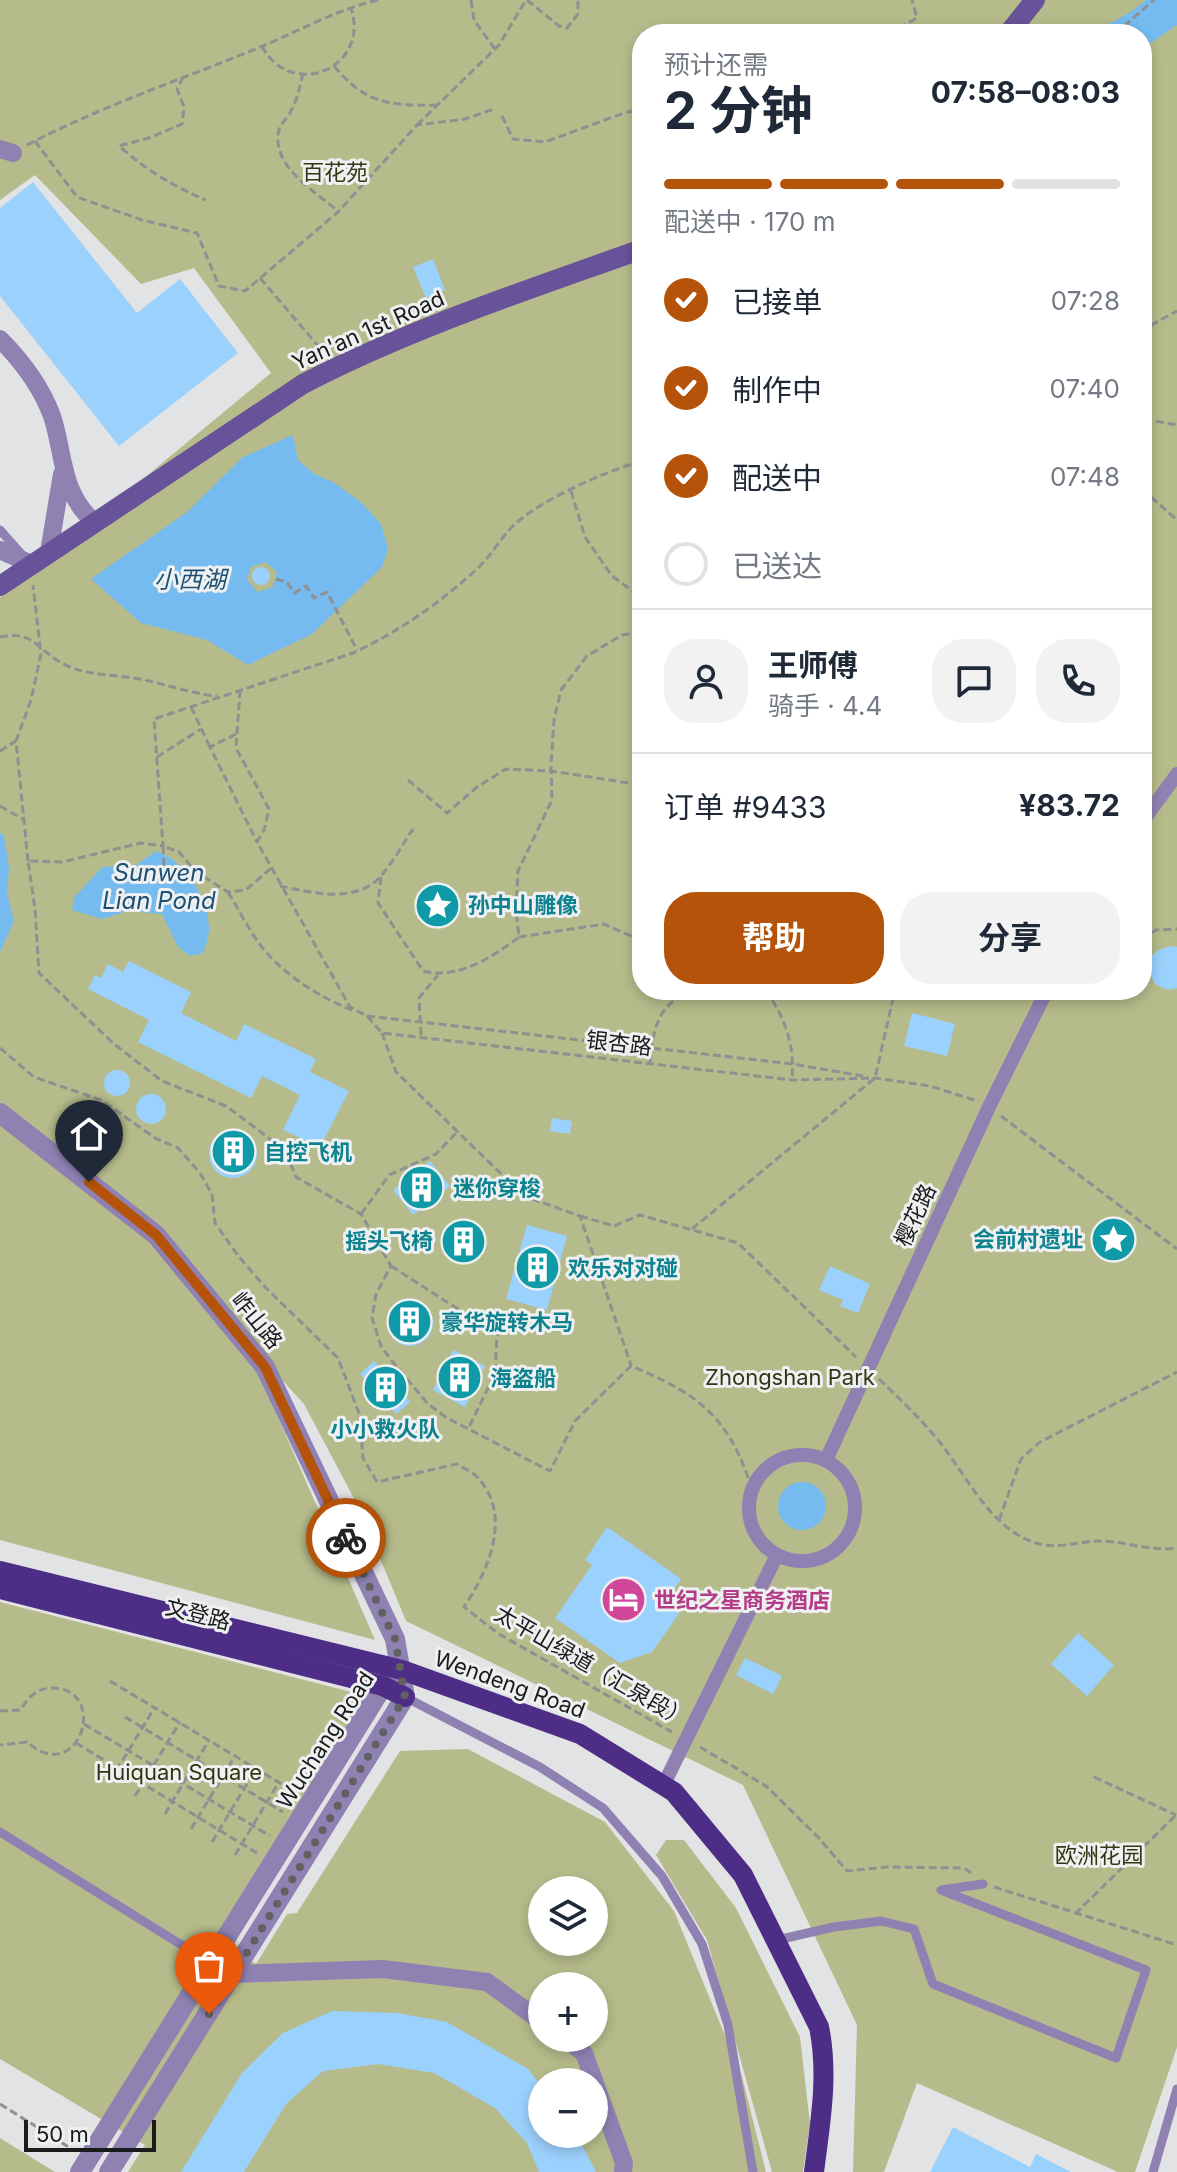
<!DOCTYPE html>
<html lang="zh">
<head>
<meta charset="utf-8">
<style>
  :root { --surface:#fff; --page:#f2f2f3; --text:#1f2937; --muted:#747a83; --line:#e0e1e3; --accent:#b45309 }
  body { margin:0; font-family:Inter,"Noto Sans SC",sans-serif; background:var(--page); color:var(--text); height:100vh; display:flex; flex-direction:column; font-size:30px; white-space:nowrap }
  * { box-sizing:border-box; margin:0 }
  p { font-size:26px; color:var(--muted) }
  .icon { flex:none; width:44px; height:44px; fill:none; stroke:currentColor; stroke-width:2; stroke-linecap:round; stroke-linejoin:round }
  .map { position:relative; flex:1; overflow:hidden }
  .side { position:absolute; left:632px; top:24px; width:520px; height:976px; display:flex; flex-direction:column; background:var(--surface); border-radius:32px; box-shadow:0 4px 12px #0003 }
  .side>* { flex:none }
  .buttons { position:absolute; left:528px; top:1876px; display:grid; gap:16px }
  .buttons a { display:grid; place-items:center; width:80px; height:80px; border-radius:50%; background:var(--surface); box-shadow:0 4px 12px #0003; font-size:40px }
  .scale { position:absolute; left:24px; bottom:20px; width:132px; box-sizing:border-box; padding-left:8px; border:4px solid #1a1b1b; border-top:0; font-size:22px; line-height:28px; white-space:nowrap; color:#1a1b1b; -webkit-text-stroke:6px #eff0f1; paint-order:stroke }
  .pin { position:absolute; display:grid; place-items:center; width:68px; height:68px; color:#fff; margin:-82px -34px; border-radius:50% 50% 50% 0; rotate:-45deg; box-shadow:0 0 8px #0007 }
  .pin .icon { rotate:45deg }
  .courier { position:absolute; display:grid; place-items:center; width:80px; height:80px; margin:-40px; border:6px solid #b45309; border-radius:50%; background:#fff; color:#222; box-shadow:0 2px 10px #0007 }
  .head em { font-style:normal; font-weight:700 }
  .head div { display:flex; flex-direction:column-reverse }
  .head { display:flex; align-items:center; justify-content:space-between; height:136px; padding:0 32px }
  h1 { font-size:52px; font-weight:700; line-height:60px }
  .bar { display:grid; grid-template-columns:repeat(4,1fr); gap:12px 8px; align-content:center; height:96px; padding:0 32px }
  .bar i { height:10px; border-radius:6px; background:var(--line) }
  .bar .on { background:var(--accent) }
  .bar p { grid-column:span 4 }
  .line { display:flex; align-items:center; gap:20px; padding:0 32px; border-top:2px solid var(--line) }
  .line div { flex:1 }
  .round { display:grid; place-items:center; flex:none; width:84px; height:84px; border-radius:32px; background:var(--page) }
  ol { padding:0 32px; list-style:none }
  li { display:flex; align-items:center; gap:24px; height:88px }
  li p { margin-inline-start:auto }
  li .icon { padding:8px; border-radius:50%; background:var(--accent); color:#fff; stroke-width:4 }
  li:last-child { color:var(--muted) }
  li i { width:44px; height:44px; border:4px solid var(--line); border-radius:50% }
  .button { display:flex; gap:16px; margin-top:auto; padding:16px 32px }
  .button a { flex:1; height:92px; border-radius:32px; background:var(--accent); color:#fff; font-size:32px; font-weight:700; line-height:92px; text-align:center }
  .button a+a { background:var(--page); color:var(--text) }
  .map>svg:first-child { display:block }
  .green { fill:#b6bb8b; fill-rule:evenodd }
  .water { fill:#75bbf0; fill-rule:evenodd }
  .building { fill:#9bd1fd }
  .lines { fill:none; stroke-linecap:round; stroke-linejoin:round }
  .path { stroke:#8f9090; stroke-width:3; stroke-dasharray:8 4; stroke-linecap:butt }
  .service { stroke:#8f82b3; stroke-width:9 }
  .pedestrian { stroke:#8f82b3; stroke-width:14 }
  .minor { stroke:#8f82b3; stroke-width:18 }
  .tertiary { stroke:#8f82b3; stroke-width:20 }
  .secondary { stroke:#685299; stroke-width:20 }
  .primary { stroke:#4d2d85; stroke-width:20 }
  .done { stroke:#606161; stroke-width:8; stroke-dasharray:0 14.4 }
  .route { stroke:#b45309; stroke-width:10 }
  .labels { text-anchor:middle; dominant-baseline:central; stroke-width:6; stroke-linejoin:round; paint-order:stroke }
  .park-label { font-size:22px; fill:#333613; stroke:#eff0f1 }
  .street-label { font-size:22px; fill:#1a1b1b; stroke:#eff0f1 }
  .culture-label { font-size:22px; font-weight:bold; fill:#0d838f; stroke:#eff0f1; text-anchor:start }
  .hotel-label { font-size:22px; font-weight:bold; fill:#b23c85; stroke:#eff0f1; text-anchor:start }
  .water-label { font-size:24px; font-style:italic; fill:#1c5074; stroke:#eff0f1 }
</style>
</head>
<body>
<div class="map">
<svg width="1177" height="2172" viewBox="0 0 1177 2172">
  <rect width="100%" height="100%" fill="#e2e3e4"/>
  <g class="green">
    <path d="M0 0H1177V2047L1135 2172H1118L917 2083 884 2172H853L857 2025 743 1785 406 1621 360 1510 304 1404 216 1308 156 1235 0 1113V597L271 373 194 268 141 284 35 175 0 200ZM642 34H1142V990H642Z"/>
    <polygon points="0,1121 151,1241 257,1369 375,1640 0,1540"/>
    <path d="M0 1602 367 1696 217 1940 256 1964 287 1914 297 1913 400 1751 468 1749 605 1822 674 1911 742 2077 766 2172H128L145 2145 0 2059ZM542 1890H594V1942H542ZM542 1986H594V2038H542ZM542 2082H594V2134H542Z"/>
    <polygon points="666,1840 684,1840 736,1908 800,2037 810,2124 803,2172 772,2172 707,1940 656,1855"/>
    <polygon points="0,2138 55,2172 0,2172"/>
  </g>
  <g class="water">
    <path d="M1146 0H1177V25L1142 49V34H1082L1085 30C1109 26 1127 16 1146 0Z"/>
    <path d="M293 435 298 460 314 474 333 482 362 503 381 524 388 549 382 567 312 634 248 665 207 640 141 623 91 579 187 512 243 457ZM265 562 277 572 273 587 258 592 247 580 251 567Z"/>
    <polygon points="0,833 4,835 9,868 7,893 14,921 0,952"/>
    <path d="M156 851C186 861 208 897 209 928 209 937 206 945 203 953L190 956 178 947 162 914 128 911 102 919 72 910 74 898 102 867 135 866Z"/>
    <circle cx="802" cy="1506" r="24"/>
  </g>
  <g class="building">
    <polygon points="33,182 137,313 180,279 238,353 119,446 0,296 0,208"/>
    <polygon points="433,259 445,290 426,298 413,267"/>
    <circle cx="261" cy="576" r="9"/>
    <polygon points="1170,946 1177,947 1177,988 1168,990 1155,984 1148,971 1152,956 1157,951"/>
    <polygon points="129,961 191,992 181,1013 236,1041 244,1024 316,1059 310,1072 349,1091 320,1147 283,1130 300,1095 262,1076 251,1098 138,1042 149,1020 88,989 95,975 101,978 108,964 123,972"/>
    <polygon points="912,1013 955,1024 947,1056 904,1046"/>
    <circle cx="117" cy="1083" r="13"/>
    <circle cx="151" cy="1109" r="15"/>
    <polygon points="552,1118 572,1121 570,1134 550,1131"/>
    <circle cx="233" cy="1154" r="24"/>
    <polygon points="430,1161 450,1186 413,1215 393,1190"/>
    <polygon points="527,1225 567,1236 547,1310 506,1299"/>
    <circle cx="464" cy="1243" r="17"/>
    <polygon points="830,1266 870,1284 858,1313 840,1306 843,1300 819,1290"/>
    <circle cx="410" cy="1323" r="23"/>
    <polygon points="453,1350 485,1366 465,1407 433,1390"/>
    <polygon points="374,1361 410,1402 396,1414 360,1374"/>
    <polygon points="607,1527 681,1579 670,1595 685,1605 652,1652 620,1663 555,1618 592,1565 585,1560"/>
    <polygon points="1078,1633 1114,1665 1087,1696 1051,1664"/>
    <polygon points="745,1658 782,1676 773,1694 736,1675"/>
    <polygon points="332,2011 397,2013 447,2022 528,2069 542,2087 542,2134 576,2134 596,2172 539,2172 527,2143 495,2108 434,2073 378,2064 323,2071 286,2104 244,2172 181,2172 242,2073 283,2033"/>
    <polygon points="953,2127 1030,2167 1036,2154 1071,2172 930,2172"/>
  </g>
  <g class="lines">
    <g class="path">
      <polyline points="471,0 474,20 495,49"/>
      <polyline points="527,0 559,26 567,28 578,14 578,0"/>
      <polyline points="888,34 917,18 912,0"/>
      <polyline points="1115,34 1154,0"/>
      <path d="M262 46C290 101 371 69 351 8"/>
      <path d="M334 66C365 104 391 106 437 105"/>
      <path d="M303 73C300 86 298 97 292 109 289 116 281 123 279 130 270 166 316 192 338 211"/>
      <path d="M183 77 177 89 184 107 182 124 149 138 119 146C146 170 173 186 206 200"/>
      <polyline points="502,116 513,139 545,142 624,113 642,109"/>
      <polyline points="417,125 499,45 526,0"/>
      <polyline points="35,141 77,197 142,220 197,233 219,286 245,291 338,212 417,125 465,119 494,109"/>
      <path d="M27 145C100 107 177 81 253 50 294 34 334 10 378 0"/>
      <polyline points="260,278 325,354"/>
      <polyline points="1142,419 1144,419 1147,335 1153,324 1177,311"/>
      <polyline points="1144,419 1177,425"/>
      <path d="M642 461C606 471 543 499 516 523 502 536 493 553 480 566 443 601 400 631 353 653L154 719 163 846 141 843 62 862 28 861 35 909 39 973 114 1044 162 1081 226 1106 285 1150 296 1177 361 1214 391 1266 376 1294 372 1318 381 1346 392 1361 428 1404 447 1418 550 1471 575 1421 631 1366C699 1394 729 1417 752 1489"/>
      <polyline points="1142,489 1177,520"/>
      <polyline points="571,491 585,537 612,576 642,598"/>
      <polyline points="276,579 287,582 294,593 306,586 314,598 327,592 357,650"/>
      <path d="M0 637C32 630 36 648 60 662 80 674 103 674 126 677 156 680 185 693 217 696"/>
      <polyline points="240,690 236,748 269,809 264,830 257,842 350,1007 367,1016 382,1033 792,1080 875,1078 930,1086 974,1100"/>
      <polyline points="191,707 210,747"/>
      <polyline points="236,734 210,747 257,842"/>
      <polyline points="0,751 16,741"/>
      <polyline points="157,757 201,729"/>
      <polyline points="408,780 447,813 477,787 506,769 551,771 642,785"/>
      <polyline points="0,806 24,820"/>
      <polyline points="28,861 16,741 31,700 41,654 33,585"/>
      <polyline points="164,866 163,846 179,852 196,872 228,892 246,890 270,869"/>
      <path d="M381 877 378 903 423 971C457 980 493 957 519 937L516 911 518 871 552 800 551 765 554 720 561 690 587 656 622 635 642 632"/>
      <path d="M280 886C313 893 356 904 381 876 393 862 403 844 413 829"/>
      <path d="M228 892C239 910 249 930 261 946 284 975 319 997 352 1010"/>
      <polyline points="519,937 604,924 642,941"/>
      <polyline points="1142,939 1156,930 1177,929"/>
      <path d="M766 990C785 1019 795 1044 792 1080"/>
      <polyline points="367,1016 793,1064 868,1077"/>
      <polyline points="382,1033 396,1072 524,1196 580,1216 631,1365"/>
      <polyline points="421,1035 419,998 438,975"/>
      <path d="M0 1048 34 1077 101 1100 155 1138 178 1148 200 1173 212 1194 215 1223 239 1257 267 1289 338 1358 360 1416 363 1458 377 1482 457 1464C463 1468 473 1472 478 1478 513 1515 488 1572 464 1607L499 1634 672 1732"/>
      <path d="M650 1063C653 1029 657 1004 693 990"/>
      <polyline points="1001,1116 1177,1249"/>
      <polyline points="361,1214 389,1175 436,1154 458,1131"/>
      <polyline points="580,1216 614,1226 640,1215 738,1243 856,1357"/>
      <polyline points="692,1229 875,1078 895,990"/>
      <polyline points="391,1266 497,1334 495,1374 468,1429"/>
      <path d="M879 1379C901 1400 923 1421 942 1445 970 1481 994 1535 1044 1545 1062 1548 1081 1541 1099 1541 1126 1541 1150 1552 1177 1548"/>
      <polyline points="999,1520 1021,1459 1040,1442 1177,1372"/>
      <polyline points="110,1681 295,1792"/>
      <path d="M0 1711 21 1710C27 1698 36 1689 50 1688 111 1686 80 1789 27 1742L0 1745"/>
      <polyline points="125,1717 283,1812"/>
      <polyline points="84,1724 270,1836"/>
      <polyline points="76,1743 257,1853"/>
      <polyline points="700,1747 766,1786 818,1837 847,1871 886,1867 964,1868 971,1873"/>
      <polyline points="1094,1777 1176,1815"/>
      <polyline points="110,1781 155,1707"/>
      <polyline points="135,1796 180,1722"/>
      <polyline points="165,1814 209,1740"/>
      <polyline points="191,1829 235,1756"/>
      <polyline points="212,1842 256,1769"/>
      <polyline points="235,1855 279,1782"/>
      <polyline points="994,1887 1177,1945"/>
      <polyline points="1075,1914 1177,1814"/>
      <polyline points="0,2104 72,2149"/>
    </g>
    <g class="service">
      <polyline points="0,530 23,556"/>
      <polyline points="405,1697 540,1767 603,1808 662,1876 702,1944 728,2025 753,2172"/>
      <polyline points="0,1832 209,1962"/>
      <polyline points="777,1940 834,1927 881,1921 914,1929 933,1984 1116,2058 1146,1970 941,1890 983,1884"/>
      <polyline points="1153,2172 1177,2089"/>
    </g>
    <g class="pedestrian">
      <polyline points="1142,822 1177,774"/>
      <circle cx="802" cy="1508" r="53"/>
      <polyline points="826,1460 989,1107 1047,990"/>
      <polyline points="663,1786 777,1555"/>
    </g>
    <g class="minor">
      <polyline points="0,149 13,153"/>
      <path d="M0 339C22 361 41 386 52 416 65 456 60 492 95 523"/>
      <polyline points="0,550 31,564"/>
      <polyline points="49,552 62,474"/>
      <polyline points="212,1964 234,1974 383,1969 487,1982 542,2022"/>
      <polyline points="564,2038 584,2053 624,2163 623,2172"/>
    </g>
    <g class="tertiary">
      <polyline points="0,1113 156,1235 265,1367 395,1639 405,1697 109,2172"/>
      <polyline points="80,2172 383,1686 395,1676"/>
    </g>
    <g class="secondary">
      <polyline points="1008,34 1035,0"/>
      <path d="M0 586 303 384C411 328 528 290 642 249"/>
    </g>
    <g class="primary">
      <path d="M0 1571 402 1670 580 1734 674 1792 743 1875 819 2027C829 2075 820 2124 814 2172"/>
      <polyline points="0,1589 383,1686 405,1697"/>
    </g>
  </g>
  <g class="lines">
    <polyline class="done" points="209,2014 405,1697 395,1639 346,1538"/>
    <polyline class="route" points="89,1182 156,1235 265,1367 346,1538"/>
  </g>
  <defs>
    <symbol id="sight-disc" viewBox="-11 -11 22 22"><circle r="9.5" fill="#0f9aa8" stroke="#eff0f1"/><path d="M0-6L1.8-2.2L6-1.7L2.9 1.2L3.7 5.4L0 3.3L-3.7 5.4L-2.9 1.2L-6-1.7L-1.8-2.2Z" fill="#fff"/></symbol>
    <symbol id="building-disc" viewBox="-11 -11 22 22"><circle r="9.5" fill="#0f9aa8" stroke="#eff0f1"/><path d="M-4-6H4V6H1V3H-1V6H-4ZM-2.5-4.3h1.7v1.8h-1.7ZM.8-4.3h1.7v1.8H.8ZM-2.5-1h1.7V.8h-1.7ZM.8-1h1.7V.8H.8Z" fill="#fff"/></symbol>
    <symbol id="hotel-disc" viewBox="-11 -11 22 22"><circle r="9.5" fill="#d1479c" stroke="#eff0f1"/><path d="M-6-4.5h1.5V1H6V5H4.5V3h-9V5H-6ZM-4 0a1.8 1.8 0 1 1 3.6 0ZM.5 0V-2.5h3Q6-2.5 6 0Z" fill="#fff"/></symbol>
  </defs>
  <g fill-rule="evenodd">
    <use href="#sight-disc" x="412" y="880" width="51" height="51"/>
    <use href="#building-disc" x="208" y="1126" width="51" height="51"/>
    <use href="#building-disc" x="396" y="1162" width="51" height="51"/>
    <use href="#sight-disc" x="1088" y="1214" width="51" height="51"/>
    <use href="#building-disc" x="438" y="1216" width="51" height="51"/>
    <use href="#building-disc" x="512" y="1242" width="51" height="51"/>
    <use href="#building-disc" x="384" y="1296" width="51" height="51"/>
    <use href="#building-disc" x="434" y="1352" width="51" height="51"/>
    <use href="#building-disc" x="360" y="1362" width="51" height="51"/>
    <use href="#hotel-disc" x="598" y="1574" width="51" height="51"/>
  </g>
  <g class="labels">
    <g class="park-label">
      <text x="335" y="172">百花苑</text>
      <text x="790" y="1377">Zhongshan Park</text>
      <text x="179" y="1772">Huiquan Square</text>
      <text x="1099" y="1855">欧洲花园</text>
    </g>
    <g class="street-label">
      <text transform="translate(368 330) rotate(-24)">Yan'an 1st Road</text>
      <text transform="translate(619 1043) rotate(7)">银杏路</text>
      <text transform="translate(915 1215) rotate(-65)">樱花路</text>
      <text transform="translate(257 1320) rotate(51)">岞山路</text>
      <text transform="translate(198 1614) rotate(14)">文登路</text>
      <text transform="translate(592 1666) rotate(30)">太平山绿道（汇泉段）</text>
      <text transform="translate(510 1684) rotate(20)">Wendeng Road</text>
      <text transform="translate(325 1740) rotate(-57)">Wuchang Road</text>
    </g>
    <g class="culture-label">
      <text x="468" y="905">孙中山雕像</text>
      <text x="264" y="1152">自控飞机</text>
      <text x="453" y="1188">迷你穿梭</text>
      <text x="1083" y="1239" text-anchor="end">会前村遗址</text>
      <text x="433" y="1241" text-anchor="end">摇头飞椅</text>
      <text x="568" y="1268">欢乐对对碰</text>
      <text x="441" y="1322">豪华旋转木马</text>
      <text x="490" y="1378">海盗船</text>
      <text x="385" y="1429" text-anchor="middle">小小救火队</text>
    </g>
    <g class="hotel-label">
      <text x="654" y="1600">世纪之星商务酒店</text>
    </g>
    <g class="water-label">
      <text x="190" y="579">小西湖</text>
      <text x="159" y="872">Sunwen<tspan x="159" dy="28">Lian Pond</tspan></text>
    </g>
  </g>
</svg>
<div class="buttons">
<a><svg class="icon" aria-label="layers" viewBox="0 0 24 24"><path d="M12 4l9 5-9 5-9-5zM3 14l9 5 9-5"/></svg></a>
<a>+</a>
<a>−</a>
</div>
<div class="scale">50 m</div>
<div class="pin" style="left:209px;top:2014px;background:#ea580c"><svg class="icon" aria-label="bag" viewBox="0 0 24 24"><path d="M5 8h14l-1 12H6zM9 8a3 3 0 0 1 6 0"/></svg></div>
<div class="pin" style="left:89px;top:1182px;background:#1f2937"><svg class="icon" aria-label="home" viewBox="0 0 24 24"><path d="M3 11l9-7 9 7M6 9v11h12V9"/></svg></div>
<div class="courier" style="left:346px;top:1538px"><svg class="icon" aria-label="bike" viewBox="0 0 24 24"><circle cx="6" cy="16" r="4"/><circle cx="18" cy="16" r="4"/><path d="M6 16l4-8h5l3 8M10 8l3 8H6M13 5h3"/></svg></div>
<section class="side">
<div class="head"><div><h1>2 分钟</h1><p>预计还需</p></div><em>07:58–08:03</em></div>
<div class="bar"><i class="on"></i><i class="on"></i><i class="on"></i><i></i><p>配送中 · 170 m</p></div>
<ol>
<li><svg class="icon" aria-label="check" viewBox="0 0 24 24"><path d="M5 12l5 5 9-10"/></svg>已接单<p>07:28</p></li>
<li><svg class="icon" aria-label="check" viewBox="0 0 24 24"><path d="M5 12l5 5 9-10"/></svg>制作中<p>07:40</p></li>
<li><svg class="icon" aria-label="check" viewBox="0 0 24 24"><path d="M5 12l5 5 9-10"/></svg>配送中<p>07:48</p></li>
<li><i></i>已送达</li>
</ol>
<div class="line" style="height:144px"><a class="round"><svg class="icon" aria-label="person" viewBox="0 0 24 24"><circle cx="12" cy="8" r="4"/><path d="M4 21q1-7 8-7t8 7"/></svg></a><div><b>王师傅</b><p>骑手 · 4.4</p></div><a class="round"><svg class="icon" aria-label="chat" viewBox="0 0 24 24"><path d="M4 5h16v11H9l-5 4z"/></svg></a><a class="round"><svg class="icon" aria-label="phone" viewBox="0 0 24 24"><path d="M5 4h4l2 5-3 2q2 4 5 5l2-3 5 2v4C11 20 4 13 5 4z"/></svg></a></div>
<div class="line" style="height:104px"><div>订单 #9433</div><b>¥83.72</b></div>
<div class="button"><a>帮助</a><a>分享</a></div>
</section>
</div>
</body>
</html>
